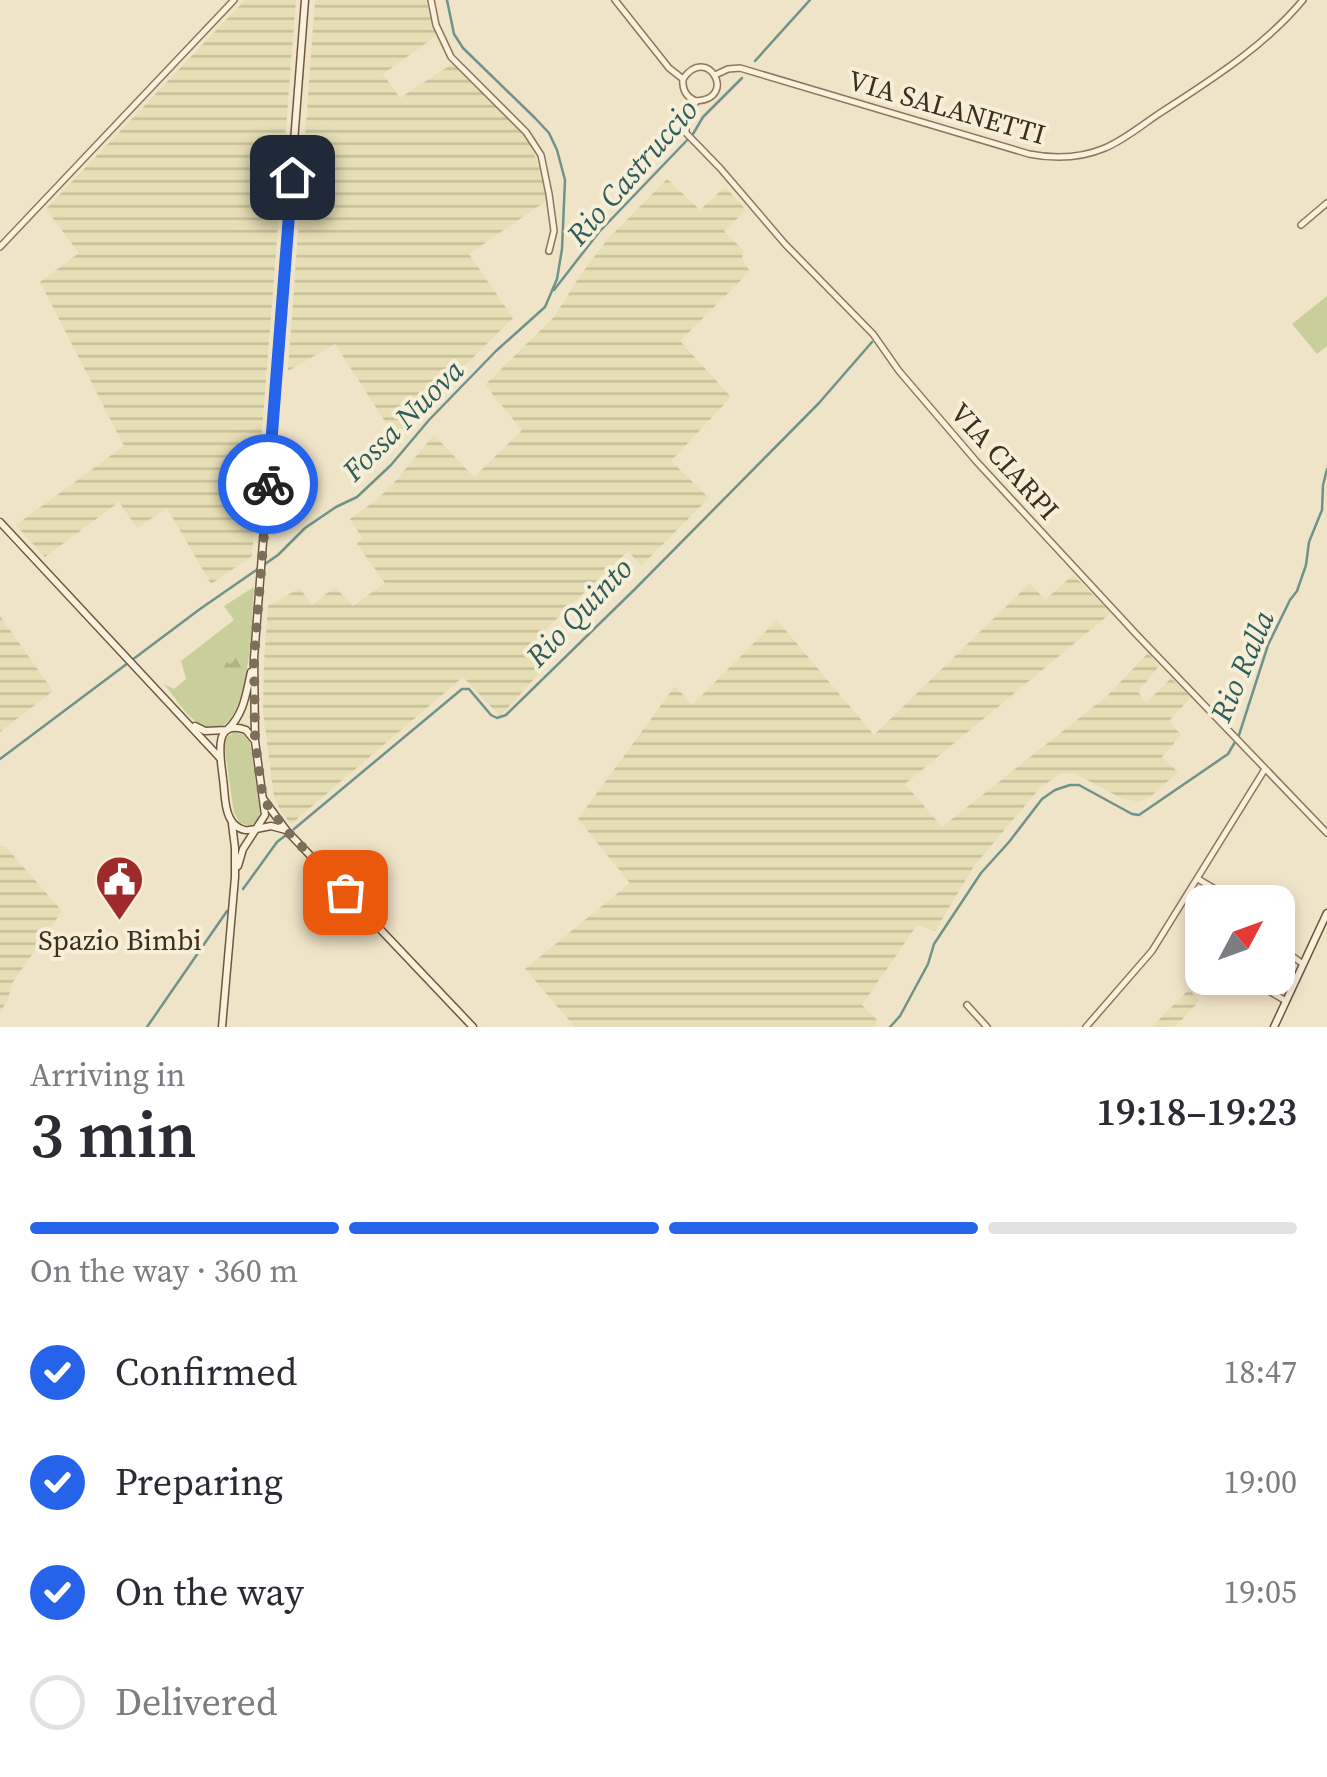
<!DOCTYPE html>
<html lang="en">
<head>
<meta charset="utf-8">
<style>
  :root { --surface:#fff; --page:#f2f2f3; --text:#2b2b33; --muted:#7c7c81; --line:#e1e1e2; --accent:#2563eb }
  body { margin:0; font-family:"Source Serif 4",serif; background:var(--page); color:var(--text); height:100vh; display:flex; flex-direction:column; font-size:38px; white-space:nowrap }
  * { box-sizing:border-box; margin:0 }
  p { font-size:32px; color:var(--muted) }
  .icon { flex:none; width:55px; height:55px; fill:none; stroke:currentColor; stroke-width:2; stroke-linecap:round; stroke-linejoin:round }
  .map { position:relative; height:1027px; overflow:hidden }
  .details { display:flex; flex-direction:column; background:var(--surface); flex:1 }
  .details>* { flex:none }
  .needle { width:65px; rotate:49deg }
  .fabs { position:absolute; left:1185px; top:885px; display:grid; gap:20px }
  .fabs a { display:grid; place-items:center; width:110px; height:110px; border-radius:20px; background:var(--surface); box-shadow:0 5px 15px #0003; font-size:50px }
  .pin { position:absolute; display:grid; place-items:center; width:85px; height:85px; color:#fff; margin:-42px; border-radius:20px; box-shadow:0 5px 15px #0006 }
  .courier { position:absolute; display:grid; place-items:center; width:100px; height:100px; margin:-50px; border:8px solid #2563eb; border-radius:50%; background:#fff; color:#222; box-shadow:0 2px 12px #0007 }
  .summary em { font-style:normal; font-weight:600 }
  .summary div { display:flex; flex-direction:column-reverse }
  .summary { display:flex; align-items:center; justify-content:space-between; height:170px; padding:0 30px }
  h1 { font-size:65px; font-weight:600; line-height:75px }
  .bar { display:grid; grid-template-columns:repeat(4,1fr); gap:15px 10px; align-content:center; height:120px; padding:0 30px }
  .bar i { height:12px; border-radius:8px; background:var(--line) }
  .bar .selected { background:var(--accent) }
  .bar p { grid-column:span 4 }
  ol { padding:0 30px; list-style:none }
  li { display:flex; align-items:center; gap:30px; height:110px }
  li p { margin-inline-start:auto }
  li .icon { padding:10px; border-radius:50%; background:var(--accent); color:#fff; stroke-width:4 }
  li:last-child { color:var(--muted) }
  li i { width:55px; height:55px; border:5px solid var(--line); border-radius:50% }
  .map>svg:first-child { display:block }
  .farmland { fill:url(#farmland-rules) }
  .green { fill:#c9cf9b }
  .forest { fill:url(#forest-firs) }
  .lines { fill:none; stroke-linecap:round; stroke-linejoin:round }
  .stream { stroke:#6f938a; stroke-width:2.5 }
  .street-casing { stroke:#8d765c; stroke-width:8 }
  .secondary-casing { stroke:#6f573f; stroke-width:9 }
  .street { stroke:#faf1dc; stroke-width:5 }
  .secondary { stroke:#faf1dc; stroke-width:6 }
  .done { stroke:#7c6e5b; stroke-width:10; stroke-dasharray:0 18 }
  .route { stroke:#2563eb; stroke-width:12 }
  .labels { text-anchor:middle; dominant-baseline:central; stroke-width:8; stroke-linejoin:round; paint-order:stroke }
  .street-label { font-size:28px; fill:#3d2e20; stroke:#f7eed8 }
  .poi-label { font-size:28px; fill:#3d2e20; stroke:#f7eed8 }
  .water-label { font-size:30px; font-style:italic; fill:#2f5d5a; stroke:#f7eed8 }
</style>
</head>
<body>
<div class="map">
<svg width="1327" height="1027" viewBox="0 0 1327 1027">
  <defs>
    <pattern id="farmland-rules" width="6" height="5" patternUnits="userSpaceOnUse" patternTransform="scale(2.5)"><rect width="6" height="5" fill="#e6deb5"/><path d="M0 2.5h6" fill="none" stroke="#c6bf9b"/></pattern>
    <pattern id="forest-firs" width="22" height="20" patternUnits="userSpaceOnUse" patternTransform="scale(2.5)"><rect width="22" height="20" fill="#c9cf9b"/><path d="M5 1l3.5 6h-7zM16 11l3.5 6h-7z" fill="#aeb285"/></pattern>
  </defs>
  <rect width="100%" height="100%" fill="#f0e4c8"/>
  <g class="farmland">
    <polygon points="245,0 296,0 252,556 211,584 167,508 137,528 119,502 45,557 16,525 124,446 40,282 79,253 46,209"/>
    <polygon points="315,0 426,0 436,36 383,74 400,98 452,64 508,117 530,143 542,175 546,201 469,254 513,318 437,393 399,443 335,344 288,371"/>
    <polygon points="667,179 700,210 725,187 746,210 724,231 743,250 742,260 750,271 680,341 731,397 671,461 709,498 641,566 628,551 528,646 545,667 500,716 463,677 291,824 282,813 274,797 263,712 264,663 268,606 300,588 312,605 335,587 353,606 385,583 357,544 362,538 350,519 375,501 392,485 434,435 474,477 522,430 485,385 555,316 579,277 607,240"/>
    <polygon points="1073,575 1111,613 905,784 942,827 1107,696 1148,653 1159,666 1138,692 1146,703 1171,678 1191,697 1169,721 1181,735 1162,757 1178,772 1151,796 1139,802 1121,798 1074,773 1059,774 1039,789 974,866 935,931 917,925 862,1005 877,1020 875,1027 575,1027 525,969 630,883 578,819 675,686 692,705 777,620 874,735 1030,583 1045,600"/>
    <polygon points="0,616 53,691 0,732"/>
    <polygon points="0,846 5,846 62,911 13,982 7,1001 0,1012"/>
    <polygon points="1189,989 1199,1001 1175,1027 1152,1027"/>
  </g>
  <g class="green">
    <polygon points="1327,296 1327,346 1317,354 1292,324"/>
    <path d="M254 587C252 613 252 752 201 725 185 716 176 698 164 684L174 689 186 679 181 661 234 620 224 606Z"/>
    <polygon points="234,732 244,735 250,743 260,812 256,823 251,826 240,823 234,813 224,744 226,738"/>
  </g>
  <path class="forest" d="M245 645 246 659 242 674 202 678 200 658C211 655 221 657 230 664L234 661 238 649Z"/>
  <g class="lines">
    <g class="stream">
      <polyline points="755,61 810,0"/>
      <polyline points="554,290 599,232 693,134 703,117 742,78"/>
      <polyline points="1239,735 1268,645 1290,600 1297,591 1306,565 1309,542 1322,510 1323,485 1327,469"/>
      <polyline points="0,759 200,609 278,555 305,528 336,507 357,497 391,465 429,420 496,351 545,307 557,279 562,249 565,180 557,150 549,133 535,118 463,48 454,34 447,0"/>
      <polyline points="294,829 462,689 469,689 491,715 497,718 506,715 636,588 819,403 872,342"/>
      <polyline points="243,889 277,842 286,835"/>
      <polyline points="147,1027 227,911"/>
      <polyline points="890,1027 900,1016 928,964 934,944 981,873 1009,842 1042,799 1055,790 1070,785 1079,785 1132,814 1139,815 1228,754 1235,742"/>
    </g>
    <defs>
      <g id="street">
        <polyline points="431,0 436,25 451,57 526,132 541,155 549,194 554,231 549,251"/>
        <polyline points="615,0 669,68 683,79"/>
        <path d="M715 75 728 69 740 68 1029 154C1054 159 1081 158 1105 148 1124 140 1141 126 1157 115 1209 81 1263 48 1303 0"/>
        <path d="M683 79C707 43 739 99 696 101"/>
        <path d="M683 79C682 90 686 97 696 101"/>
        <polyline points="696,101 686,125 686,133 720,168 785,244 873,334 899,371 976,461 1137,635 1327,833"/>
        <polyline points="1301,225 1327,203"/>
        <polyline points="0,247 234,0"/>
        <polyline points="1198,879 1230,898 1231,902"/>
        <polyline points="1277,892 1284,899 1279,911 1287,920 1278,932"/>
        <polyline points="1278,946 1303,964"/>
        <polyline points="1247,978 1286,1001"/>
        <polyline points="1200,981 1202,977"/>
        <polyline points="967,1005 987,1027"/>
        <polyline points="1086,1027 1152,951 1265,769"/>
      </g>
      <g id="secondary">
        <polyline points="0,522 220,758"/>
        <path d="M195 726 205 731 227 730C244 714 246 694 251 672"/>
        <path d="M255 741 246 730C211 718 221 759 223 779 225 792 224 814 234 824 241 831 247 831 256 829L265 815 255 741 254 658 305 0"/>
        <polyline points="264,800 286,830 473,1027"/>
        <polyline points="238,866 243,849 256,829 271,826 286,830"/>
        <polyline points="222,1027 235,877 235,848 232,824"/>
        <polyline points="1274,1027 1327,913"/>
      </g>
    </defs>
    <use href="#street" class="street-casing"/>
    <use href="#secondary" class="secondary-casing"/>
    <use href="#street" class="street"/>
    <use href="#secondary" class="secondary"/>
  </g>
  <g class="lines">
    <polyline class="done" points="268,484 254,658 255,741 263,799 286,830 345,892"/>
    <polyline class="route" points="268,484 292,177"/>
  </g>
  <defs>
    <symbol id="civic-pin" viewBox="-11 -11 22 30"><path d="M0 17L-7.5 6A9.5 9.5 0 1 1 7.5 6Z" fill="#9e2a2b" stroke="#f7eed8"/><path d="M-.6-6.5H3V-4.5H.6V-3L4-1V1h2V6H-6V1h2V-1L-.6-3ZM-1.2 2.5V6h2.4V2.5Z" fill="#fff"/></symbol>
  </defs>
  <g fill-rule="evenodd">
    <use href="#civic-pin" x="92" y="852" width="55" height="75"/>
  </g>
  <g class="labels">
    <g class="street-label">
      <text transform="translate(947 107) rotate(16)">VIA SALANETTI</text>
      <text transform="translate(1005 461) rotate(48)">VIA CIARPI</text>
    </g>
    <g class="poi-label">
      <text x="120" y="940">Spazio Bimbi</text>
    </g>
    <g class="water-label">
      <text transform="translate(632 172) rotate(-49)">Rio Castruccio</text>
      <text transform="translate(403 420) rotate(-45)">Fossa Nuova</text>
      <text transform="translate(579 612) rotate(-46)">Rio Quinto</text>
      <text transform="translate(1242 666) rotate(-67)">Rio Ralla</text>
    </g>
  </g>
</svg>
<div class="fabs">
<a><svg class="needle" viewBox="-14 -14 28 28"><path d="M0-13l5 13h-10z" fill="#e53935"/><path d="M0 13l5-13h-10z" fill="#7c7c81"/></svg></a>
</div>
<div class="pin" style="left:345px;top:892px;background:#ea580c"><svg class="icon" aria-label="bag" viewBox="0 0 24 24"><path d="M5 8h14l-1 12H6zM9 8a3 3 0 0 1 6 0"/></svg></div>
<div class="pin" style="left:292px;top:177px;background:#1f2937"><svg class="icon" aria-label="home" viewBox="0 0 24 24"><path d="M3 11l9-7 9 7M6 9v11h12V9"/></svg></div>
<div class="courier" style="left:268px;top:484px"><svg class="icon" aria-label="bike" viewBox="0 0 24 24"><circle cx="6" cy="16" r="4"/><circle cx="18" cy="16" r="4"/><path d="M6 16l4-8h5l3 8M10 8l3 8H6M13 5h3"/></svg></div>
</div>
<section class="details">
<div class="summary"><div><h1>3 min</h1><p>Arriving in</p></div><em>19:18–19:23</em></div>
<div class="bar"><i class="selected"></i><i class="selected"></i><i class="selected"></i><i></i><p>On the way · 360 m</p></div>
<ol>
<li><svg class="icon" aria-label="check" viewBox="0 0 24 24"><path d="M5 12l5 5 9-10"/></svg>Confirmed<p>18:47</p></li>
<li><svg class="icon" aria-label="check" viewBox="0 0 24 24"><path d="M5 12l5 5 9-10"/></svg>Preparing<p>19:00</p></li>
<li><svg class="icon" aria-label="check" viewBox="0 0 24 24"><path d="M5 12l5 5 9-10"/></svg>On the way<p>19:05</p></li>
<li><i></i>Delivered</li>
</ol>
</section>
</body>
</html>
